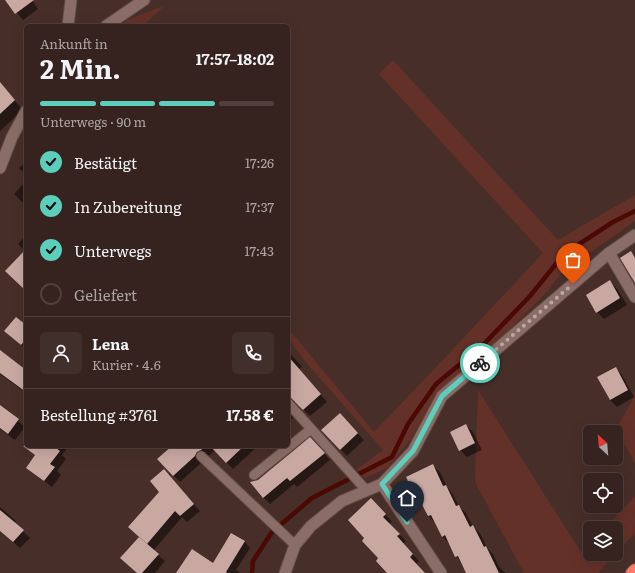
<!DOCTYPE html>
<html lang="de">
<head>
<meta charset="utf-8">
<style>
  :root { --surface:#36221f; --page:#412f2c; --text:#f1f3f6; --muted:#aaa4a4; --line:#503f3d; --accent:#5bcebc }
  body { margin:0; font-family:Literata,serif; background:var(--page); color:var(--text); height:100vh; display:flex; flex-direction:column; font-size:15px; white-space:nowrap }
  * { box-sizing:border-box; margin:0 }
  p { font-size:13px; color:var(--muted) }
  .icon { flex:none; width:22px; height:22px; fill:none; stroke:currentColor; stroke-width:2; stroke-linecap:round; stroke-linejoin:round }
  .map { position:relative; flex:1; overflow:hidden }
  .drawer { position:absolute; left:24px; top:24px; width:266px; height:424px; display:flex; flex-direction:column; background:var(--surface); border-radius:6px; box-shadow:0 4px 16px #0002,0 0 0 1px var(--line) }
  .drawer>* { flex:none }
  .needle { width:26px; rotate:334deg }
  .tools { position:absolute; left:583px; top:425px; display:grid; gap:8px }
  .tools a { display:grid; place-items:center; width:40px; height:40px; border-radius:6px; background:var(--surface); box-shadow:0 4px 16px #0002,0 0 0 1px var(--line); font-size:20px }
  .pin { position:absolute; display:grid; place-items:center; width:34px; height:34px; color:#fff; margin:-41px -17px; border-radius:50% 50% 50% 0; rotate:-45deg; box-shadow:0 0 4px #0007 }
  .pin .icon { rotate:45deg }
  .courier { position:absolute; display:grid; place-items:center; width:40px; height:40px; margin:-20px; border:3px solid #5bcebc; border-radius:50%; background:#fff; color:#222; box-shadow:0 1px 5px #0007 }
  .head em { font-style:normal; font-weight:700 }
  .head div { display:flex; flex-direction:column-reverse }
  .head { display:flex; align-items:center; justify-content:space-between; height:68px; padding:0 16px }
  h1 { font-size:26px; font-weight:700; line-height:30px }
  .bar { display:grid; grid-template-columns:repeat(4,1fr); gap:6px 4px; align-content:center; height:48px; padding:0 16px }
  .bar i { height:5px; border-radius:3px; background:var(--line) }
  .bar .current { background:var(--accent) }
  .bar p { grid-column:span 4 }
  .line { display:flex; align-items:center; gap:10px; padding:0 16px; border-top:1px solid var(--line) }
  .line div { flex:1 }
  .round { display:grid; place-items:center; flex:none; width:42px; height:42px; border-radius:6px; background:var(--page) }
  ol { padding:0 16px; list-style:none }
  li { display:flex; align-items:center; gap:12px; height:44px }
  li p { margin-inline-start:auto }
  li .icon { padding:4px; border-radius:50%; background:var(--accent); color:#111; stroke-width:4 }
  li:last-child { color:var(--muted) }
  li i { width:22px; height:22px; border:2px solid var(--line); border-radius:50% }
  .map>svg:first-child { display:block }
  .green { fill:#643128 }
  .shadow { fill:#0007 }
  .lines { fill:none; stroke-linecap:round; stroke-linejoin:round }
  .stream { stroke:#4a0902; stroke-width:4.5 }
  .building { fill:#c9a8a2 }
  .service-casing { stroke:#624c48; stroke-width:11 }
  .minor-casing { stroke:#624c48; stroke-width:13 }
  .secondary-casing { stroke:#624c48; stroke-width:13 }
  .motorway-casing { stroke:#624c48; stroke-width:14 }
  .service { stroke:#8b6d67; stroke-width:9 }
  .minor { stroke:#8b6d67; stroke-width:11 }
  .secondary { stroke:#8b6d67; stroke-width:11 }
  .motorway { stroke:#f87d68; stroke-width:12 }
  .done { stroke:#baa6a2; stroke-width:4; stroke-dasharray:0 7.2 }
  .route { stroke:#5bcebc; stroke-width:5 }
</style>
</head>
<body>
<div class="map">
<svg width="635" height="573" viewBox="0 0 635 573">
  <rect width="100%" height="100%" fill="#482e29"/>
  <g class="green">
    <polygon points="164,6 143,26 121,26 127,20"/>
    <polygon points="393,60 558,240 635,195 635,221 562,272 547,292 507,332 437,393 411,439 387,468 365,478 357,469 383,450 309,366 288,339 288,328 374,432 440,363 543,253 379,74"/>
    <polygon points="478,390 581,552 590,544 590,554 615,554 598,573 524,573 475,482"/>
    <polygon points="635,395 635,463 616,430"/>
    <polygon points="635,496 635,533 616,553 616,528 606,528"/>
  </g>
  <g class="shadow">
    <polygon points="6,0 32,0 38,9 23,20"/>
    <polygon points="0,88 6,91 23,110 0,131"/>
    <polygon points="26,162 26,175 19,168"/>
    <polygon points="26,181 26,206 14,194"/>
    <polygon points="25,236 26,237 26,290 25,251 18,244"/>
    <polygon points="610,282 617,289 627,305 604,319 597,312"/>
    <polygon points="26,327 26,349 5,331"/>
    <polygon points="288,351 302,367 299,369 327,402 310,416 299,405 295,403 291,405 288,411 293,418 288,422"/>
    <polygon points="0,358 26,371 26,393 0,374"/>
    <polygon points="615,368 622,375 634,397 617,407 610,400 598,378"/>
    <polygon points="0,406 25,427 15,440 0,429"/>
    <polygon points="346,421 364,440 347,456 322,430"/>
    <polygon points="466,426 473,432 482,450 467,457 460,450"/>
    <polygon points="317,445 330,460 297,487 294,484 270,504 263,497 258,481"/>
    <polygon points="38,446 69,446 62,455 66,459 57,471 61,475 52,487 27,468 36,455"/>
    <polygon points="173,446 258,446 233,469 215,450 180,482 173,475"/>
    <polygon points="433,466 440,472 447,487 452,493 459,506 466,513 473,527 480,533 487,548 493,554 499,567 506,573 467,573 449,543 442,536 435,523 429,516 422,501 416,496"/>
    <polygon points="170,477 200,511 187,522 182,517 153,551 165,561 155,573 138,573 121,558 140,537 160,492"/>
    <polygon points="378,506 392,522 389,524 406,541 403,544 419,561 416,564 424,573 388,573 380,558"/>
    <polygon points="0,507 16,521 14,523 30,538 20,548 0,531"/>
    <polygon points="232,534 245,542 250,548 236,570 240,573 180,573 213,565"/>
  </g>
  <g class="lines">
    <polyline class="stream" points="252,573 253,561 272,532 312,498 392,457 408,424 436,384 482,346 530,296 564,254 613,222 635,211"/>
  </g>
  <g class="building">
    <polygon points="5,0 34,0 15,14"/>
    <polygon points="0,82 15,100 0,114"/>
    <polygon points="26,249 26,291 5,271"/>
    <polygon points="631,251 635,258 635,283 620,258"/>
    <polygon points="610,280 620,298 596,313 586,295"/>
    <polygon points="16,317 26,325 26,339 21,345 4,331"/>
    <polygon points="0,350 26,370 26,392 0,373"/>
    <polygon points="288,356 321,394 303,410 288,395"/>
    <polygon points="616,367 628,390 610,400 597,377"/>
    <polygon points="0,405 19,419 8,434 0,428"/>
    <polygon points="340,413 358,433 340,450 321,430"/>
    <polygon points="466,424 475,443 459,451 450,432"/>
    <polygon points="310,437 325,453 290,481 287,478 263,498 250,482 258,480"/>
    <polygon points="23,446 53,446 60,451 50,464 55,467 44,481 26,468 35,455"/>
    <polygon points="172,446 206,446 201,450 197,452 195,456 173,476 157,459"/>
    <polygon points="210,446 244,446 226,463"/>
    <polygon points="433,464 443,486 446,485 456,506 459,505 470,527 473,525 484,547 486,546 499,573 466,573 458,556 455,557 445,535 442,537 431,515 428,516 417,495 415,496 406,477"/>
    <polygon points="164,469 194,504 180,516 175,511 147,544 128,527 159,492 150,481"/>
    <polygon points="371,498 386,514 383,517 400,534 397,536 413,554 410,557 425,573 387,573 376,561 378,558 362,541 364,538 348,520"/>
    <polygon points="0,510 24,530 13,542 0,531"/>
    <polygon points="231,533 245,541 226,572 227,573 176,573 192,549 213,563"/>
    <polygon points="139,537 159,554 142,573 137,573 120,558"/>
  </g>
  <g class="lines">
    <defs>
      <g id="service">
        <polyline points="288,403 366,490"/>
        <polyline points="201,456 295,545"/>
        <polyline points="254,475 311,429"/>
      </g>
      <g id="minor">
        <polyline points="106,26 144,0"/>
        <polyline points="609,253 635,297"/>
        <polyline points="382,484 441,573"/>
        <polyline points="285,573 295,545 311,526 342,501 382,484 413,451 442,396 609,253 635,235"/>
      </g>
      <g id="secondary">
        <polyline points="68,26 71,0"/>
        <polyline points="0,168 12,137 26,111"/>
      </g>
      <polyline id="motorway" points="632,573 635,570"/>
    </defs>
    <use href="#service" class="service-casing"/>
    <use href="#minor" class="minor-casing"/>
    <use href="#secondary" class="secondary-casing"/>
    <use href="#motorway" class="motorway-casing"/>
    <use href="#service" class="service"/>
    <use href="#minor" class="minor"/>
    <use href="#secondary" class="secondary"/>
    <use href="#motorway" class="motorway"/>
  </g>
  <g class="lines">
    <polyline class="done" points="480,363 573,284"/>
    <polyline class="route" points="407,522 382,484 413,451 442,396 480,363"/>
  </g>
</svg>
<div class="tools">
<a><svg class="needle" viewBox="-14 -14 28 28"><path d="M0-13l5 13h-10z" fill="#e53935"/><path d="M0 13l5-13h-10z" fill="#aaa4a4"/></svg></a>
<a><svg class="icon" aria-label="locate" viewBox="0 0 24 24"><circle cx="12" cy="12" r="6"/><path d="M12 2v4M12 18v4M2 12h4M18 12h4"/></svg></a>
<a><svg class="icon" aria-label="layers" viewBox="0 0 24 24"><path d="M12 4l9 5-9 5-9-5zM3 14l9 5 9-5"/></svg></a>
</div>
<div class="pin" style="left:573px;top:284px;background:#ea580c"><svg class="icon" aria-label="bag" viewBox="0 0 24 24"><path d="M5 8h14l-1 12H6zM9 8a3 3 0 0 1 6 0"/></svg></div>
<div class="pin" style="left:407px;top:522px;background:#1f2937"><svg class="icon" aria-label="home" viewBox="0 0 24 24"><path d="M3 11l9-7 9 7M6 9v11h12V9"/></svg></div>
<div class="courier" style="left:480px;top:363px"><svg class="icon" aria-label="bike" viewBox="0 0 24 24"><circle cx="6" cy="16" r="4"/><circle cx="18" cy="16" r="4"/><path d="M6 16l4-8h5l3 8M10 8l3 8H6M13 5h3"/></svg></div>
<section class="drawer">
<div class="head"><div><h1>2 Min.</h1><p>Ankunft in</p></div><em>17:57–18:02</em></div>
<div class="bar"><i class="current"></i><i class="current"></i><i class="current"></i><i></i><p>Unterwegs · 90 m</p></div>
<ol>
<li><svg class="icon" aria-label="check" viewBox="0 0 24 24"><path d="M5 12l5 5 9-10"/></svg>Bestätigt<p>17:26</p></li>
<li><svg class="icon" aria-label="check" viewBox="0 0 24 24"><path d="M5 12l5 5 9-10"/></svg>In Zubereitung<p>17:37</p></li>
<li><svg class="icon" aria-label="check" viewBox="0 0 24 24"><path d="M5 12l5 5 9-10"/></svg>Unterwegs<p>17:43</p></li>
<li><i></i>Geliefert</li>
</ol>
<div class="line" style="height:72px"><a class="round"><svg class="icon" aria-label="person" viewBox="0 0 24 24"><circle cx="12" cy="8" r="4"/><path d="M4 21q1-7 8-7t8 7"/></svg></a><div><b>Lena</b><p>Kurier · 4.6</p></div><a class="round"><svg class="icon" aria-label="phone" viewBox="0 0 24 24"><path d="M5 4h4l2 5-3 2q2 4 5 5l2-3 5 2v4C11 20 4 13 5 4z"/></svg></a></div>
<div class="line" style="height:52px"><div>Bestellung #3761</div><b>17.58 €</b></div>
</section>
</div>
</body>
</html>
